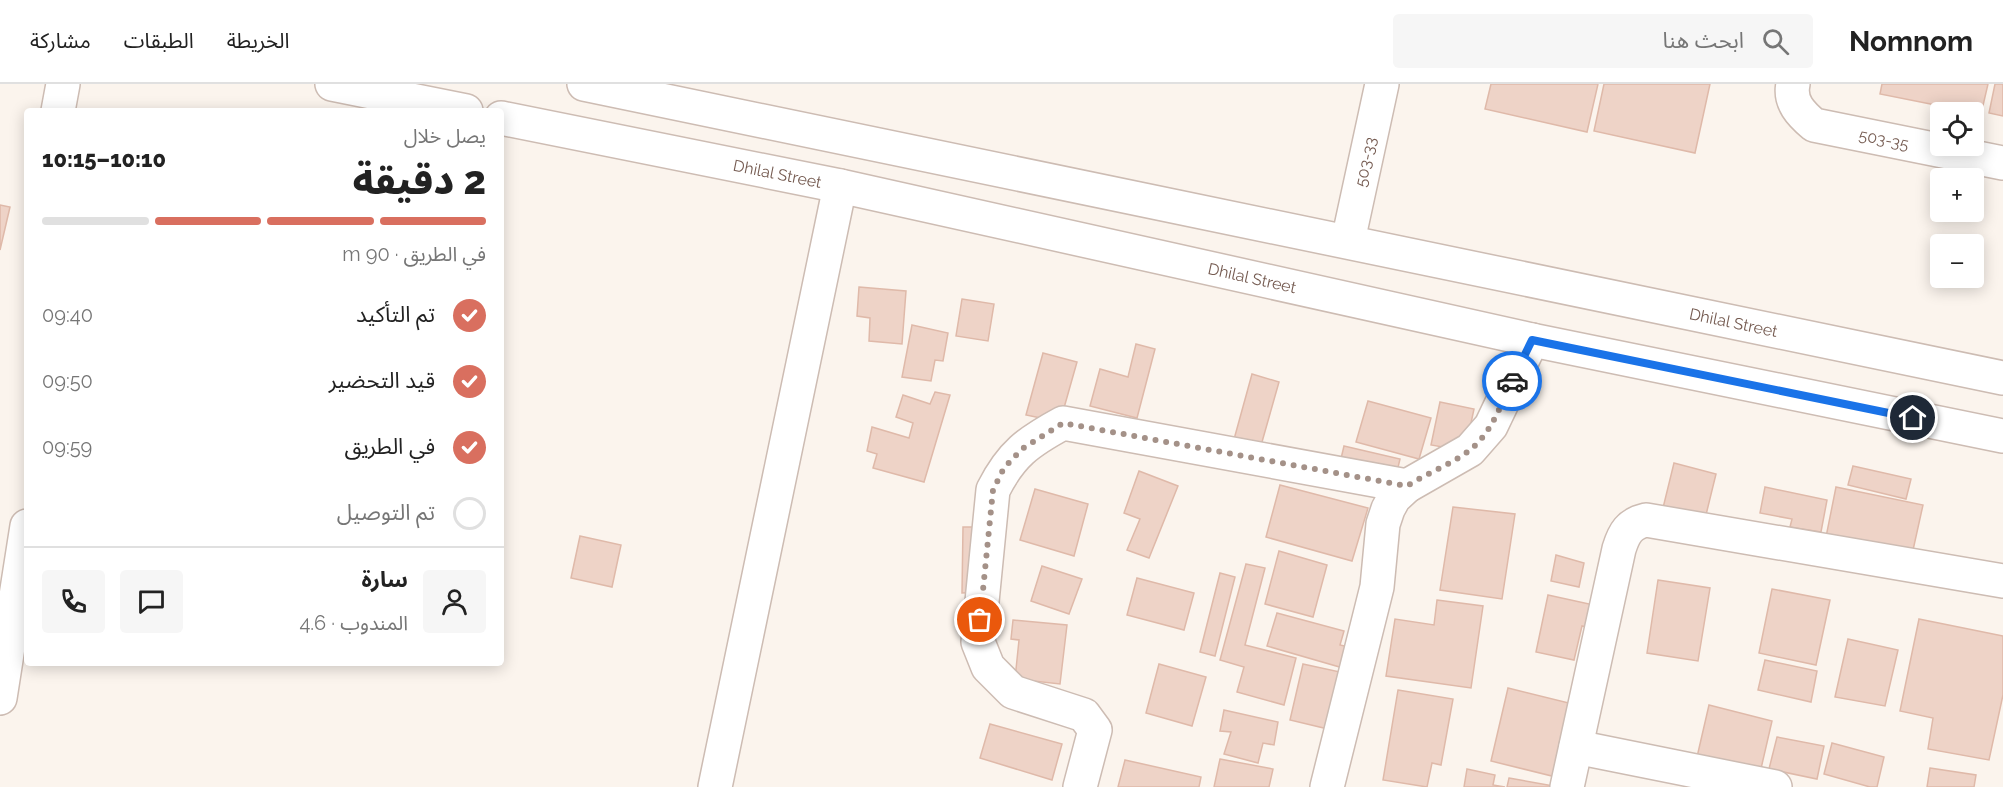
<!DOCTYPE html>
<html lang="ar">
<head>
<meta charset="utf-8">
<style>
  :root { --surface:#fff; --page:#f6f6f6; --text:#222; --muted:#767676; --line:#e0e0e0; --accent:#d96f5f }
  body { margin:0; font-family:Raleway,"Noto Sans Arabic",sans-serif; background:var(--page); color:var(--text); direction:rtl; height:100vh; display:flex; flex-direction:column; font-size:22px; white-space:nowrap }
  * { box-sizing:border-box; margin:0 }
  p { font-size:20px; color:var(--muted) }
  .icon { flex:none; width:33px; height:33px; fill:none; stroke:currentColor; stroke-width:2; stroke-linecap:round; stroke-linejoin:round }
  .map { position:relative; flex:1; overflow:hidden; direction:ltr }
  .panel { position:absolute; left:24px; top:24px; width:480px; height:558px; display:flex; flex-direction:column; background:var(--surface); border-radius:6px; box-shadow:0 3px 15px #0003; direction:rtl }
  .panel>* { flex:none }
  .tools { position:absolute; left:1930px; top:18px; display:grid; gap:12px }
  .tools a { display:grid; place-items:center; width:54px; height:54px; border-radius:6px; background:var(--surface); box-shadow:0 3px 15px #0003; font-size:30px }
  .pin { position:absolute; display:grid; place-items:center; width:51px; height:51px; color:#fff; margin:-26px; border:3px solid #fff; border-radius:50%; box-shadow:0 2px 6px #0007 }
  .courier { position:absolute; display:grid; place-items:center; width:60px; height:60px; margin:-30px; border:4px solid #1a73e8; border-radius:50%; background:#fff; color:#222; box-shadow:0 2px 8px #0007 }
  .summary em { font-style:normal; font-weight:800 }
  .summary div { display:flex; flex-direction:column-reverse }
  .summary { display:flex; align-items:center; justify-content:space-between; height:102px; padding:0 18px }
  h1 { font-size:39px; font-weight:800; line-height:45px }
  .bar { display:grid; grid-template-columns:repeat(4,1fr); gap:9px 6px; align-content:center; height:72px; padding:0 18px }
  .bar i { height:8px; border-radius:4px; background:var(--line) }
  .bar .on { background:var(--accent) }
  .bar p { grid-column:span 4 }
  .line { display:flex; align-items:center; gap:15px; padding:0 18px; border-top:2px solid var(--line) }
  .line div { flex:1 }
  .round { display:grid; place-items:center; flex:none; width:63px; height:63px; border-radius:6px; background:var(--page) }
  ol { padding:0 18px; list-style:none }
  li { display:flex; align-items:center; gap:18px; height:66px }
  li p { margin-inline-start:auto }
  li .icon { padding:6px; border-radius:50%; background:var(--accent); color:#fff; stroke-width:4 }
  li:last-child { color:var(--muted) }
  li i { width:33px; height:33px; border:3px solid var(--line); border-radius:50% }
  header { display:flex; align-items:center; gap:36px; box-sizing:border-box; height:84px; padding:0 30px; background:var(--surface); border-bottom:2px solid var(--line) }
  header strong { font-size:28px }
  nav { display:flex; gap:33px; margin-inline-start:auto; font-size:21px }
  .search { width:420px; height:54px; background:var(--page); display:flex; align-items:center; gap:15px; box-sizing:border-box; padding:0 21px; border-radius:6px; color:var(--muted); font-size:22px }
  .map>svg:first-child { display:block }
  .building { fill:#eed3c7; stroke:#dfb9a9; stroke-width:1.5 }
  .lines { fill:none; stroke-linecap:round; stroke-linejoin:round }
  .minor-casing { stroke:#cdbcb3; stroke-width:36 }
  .minor { stroke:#fff; stroke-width:33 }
  .done { stroke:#a49188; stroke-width:6; stroke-dasharray:0 10.8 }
  .route { stroke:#1a73e8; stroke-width:8 }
  .labels { text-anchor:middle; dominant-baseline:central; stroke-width:6; stroke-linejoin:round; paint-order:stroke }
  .street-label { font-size:16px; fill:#755b51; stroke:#fef9f4 }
</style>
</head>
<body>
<header>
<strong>Nomnom</strong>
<div class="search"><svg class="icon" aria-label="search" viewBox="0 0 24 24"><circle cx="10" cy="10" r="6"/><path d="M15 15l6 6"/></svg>ابحث هنا</div>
<nav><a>الخريطة</a><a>الطبقات</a><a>مشاركة</a></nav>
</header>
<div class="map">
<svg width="2003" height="703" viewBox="0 0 2003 703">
  <rect width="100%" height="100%" fill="#fbf4ed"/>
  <g class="building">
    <polygon points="1491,0 1598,0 1587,48 1485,25"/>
    <polygon points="1604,0 1710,0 1695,69 1594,47"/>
    <polygon points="1882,0 1988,0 1981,30 1880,10"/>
    <polygon points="1995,0 2003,0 2003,32 1989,29"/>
    <polygon points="0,121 10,123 0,166"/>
    <polygon points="859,203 906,207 902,260 869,257 870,234 857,232"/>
    <polygon points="962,215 994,220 988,257 956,252"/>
    <polygon points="912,241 948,249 943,277 935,276 931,297 902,293"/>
    <polygon points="1136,260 1155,265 1137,334 1090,322 1100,285 1128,293"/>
    <polygon points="1043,269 1077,278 1060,338 1026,331"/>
    <polygon points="1252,290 1279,298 1260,365 1233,359"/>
    <polygon points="935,308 950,311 924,398 873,384 877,370 867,367 872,343 909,354 913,339 896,333 903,311 930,320"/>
    <polygon points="1368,317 1431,334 1419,375 1356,358"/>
    <polygon points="1440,318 1474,325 1465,367 1431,361"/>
    <polygon points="1344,362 1400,375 1395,396 1339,383"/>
    <polygon points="1674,379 1716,390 1704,439 1662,428"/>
    <polygon points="1853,382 1911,395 1906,415 1848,401"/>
    <polygon points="1139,387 1178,402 1149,474 1127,466 1140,435 1124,429"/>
    <polygon points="1280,401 1368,424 1352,477 1266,453"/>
    <polygon points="1765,403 1827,416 1821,448 1790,443 1792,435 1760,429"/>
    <polygon points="1836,403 1923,421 1911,475 1825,458"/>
    <polygon points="1035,405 1088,420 1074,472 1020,456"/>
    <polygon points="1453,423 1515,430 1502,515 1440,506"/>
    <polygon points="963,443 985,443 985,508 962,509"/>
    <polygon points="580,452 621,461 612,503 571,494"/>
    <polygon points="1279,467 1327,481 1313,533 1265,520"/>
    <polygon points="1556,471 1584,479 1579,503 1551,497"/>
    <polygon points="1246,480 1265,484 1245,561 1296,574 1284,621 1237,608 1244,583 1220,576"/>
    <polygon points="1042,482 1082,495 1069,530 1031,517"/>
    <polygon points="1220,489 1235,493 1215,572 1200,568"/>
    <polygon points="1137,494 1194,509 1184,546 1127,531"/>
    <polygon points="1658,496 1710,504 1698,577 1647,569"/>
    <polygon points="1772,505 1830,516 1816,581 1759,569"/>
    <polygon points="1548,511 1603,523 1599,546 1582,542 1574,576 1536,568"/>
    <polygon points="1437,516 1483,522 1471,604 1386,592 1395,535 1434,541"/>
    <polygon points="1277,529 1344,547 1340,561 1349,563 1343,584 1267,562"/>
    <polygon points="1919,535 2003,552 2003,611 1989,676 1928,665 1933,634 1900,627"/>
    <polygon points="1013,536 1067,541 1060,600 1015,595 1019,556 1011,555"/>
    <polygon points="1848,555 1898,566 1885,622 1835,613"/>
    <polygon points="1765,576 1817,587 1811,618 1758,606"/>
    <polygon points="1159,580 1206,593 1192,642 1146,629"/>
    <polygon points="1303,580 1340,588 1328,645 1290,636"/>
    <polygon points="1508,604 1581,622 1564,695 1491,677"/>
    <polygon points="1398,606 1453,615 1441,681 1432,679 1427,703 1383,696"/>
    <polygon points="1709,621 1772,637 1760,689 1697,673"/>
    <polygon points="1224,626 1278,638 1274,661 1263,659 1258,679 1224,670 1231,648 1220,647"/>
    <polygon points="990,640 1062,660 1052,696 980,674"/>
    <polygon points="1777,653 1824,662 1817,695 1769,685"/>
    <polygon points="1832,659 1884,673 1877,703 1870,703 1824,690"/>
    <polygon points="1220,675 1273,685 1269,703 1214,703"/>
    <polygon points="1125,676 1201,693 1199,703 1118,703"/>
    <polygon points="1930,684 1976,691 1974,703 1927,703"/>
    <polygon points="1467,685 1495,691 1493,701 1505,703 1464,703"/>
    <polygon points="1509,694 1559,703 1507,703"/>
  </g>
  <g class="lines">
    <defs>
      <g id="minor">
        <polyline points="332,0 466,27"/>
        <path id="s1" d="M584 0 2003 294"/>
        <path id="s2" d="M1793 0C1789 18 1801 30 1814 41L2003 79"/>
        <polyline points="58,27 63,0"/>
        <path id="s3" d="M501 34 840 102 1532 256 2003 352"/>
        <path id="s4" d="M1348 157 1382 0"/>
        <polyline points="0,614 27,442"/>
        <polyline points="1576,663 1775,703"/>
        <polyline points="715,703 840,102"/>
        <path d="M1080 703 1095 646 1084 631 1013 608 988 583 978 558 993 406C1011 370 1028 358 1063 339L1407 402"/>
        <polyline points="1327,703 1377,503 1383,440 1388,425 1394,414 1407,402 1470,366 1491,342 1532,256"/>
        <path d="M1567 703 1619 465C1624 449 1629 440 1646 436L2003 497"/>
      </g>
    </defs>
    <use href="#minor" class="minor-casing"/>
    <use href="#minor" class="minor"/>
  </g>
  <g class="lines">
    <path class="done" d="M980 536 993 406 1004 384 1022 365 1063 339 1407 402C1427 389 1453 380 1471 365 1492 348 1501 320 1512 297"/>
    <polyline class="route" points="1512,297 1532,256 1913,334"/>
  </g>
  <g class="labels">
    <g class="street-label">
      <text stroke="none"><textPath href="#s2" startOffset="120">503-35</textPath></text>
      <text stroke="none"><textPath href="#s4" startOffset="81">503-33</textPath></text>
      <text stroke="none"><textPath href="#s3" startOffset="282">Dhilal Street</textPath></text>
      <text stroke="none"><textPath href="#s3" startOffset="768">Dhilal Street</textPath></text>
      <text stroke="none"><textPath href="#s1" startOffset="1174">Dhilal Street</textPath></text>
    </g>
  </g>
</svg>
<div class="tools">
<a><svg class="icon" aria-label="locate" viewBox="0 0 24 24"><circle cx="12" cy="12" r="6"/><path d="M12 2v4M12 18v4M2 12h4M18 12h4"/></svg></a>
<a>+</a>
<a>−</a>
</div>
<div class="pin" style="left:980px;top:536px;background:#ea580c"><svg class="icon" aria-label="bag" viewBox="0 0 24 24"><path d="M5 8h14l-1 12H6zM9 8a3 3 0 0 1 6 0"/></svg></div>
<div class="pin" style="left:1913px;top:334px;background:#1f2937"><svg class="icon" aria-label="home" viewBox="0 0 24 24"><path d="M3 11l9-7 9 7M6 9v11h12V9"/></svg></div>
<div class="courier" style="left:1512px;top:297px"><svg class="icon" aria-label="car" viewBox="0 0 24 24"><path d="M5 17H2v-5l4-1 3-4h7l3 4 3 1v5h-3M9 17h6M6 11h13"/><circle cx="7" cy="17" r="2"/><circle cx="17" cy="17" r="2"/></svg></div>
<section class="panel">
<div class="summary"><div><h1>2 دقيقة</h1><p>يصل خلال</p></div><em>10:10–10:15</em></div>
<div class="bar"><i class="on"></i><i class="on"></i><i class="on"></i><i></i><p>في الطريق · 90 m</p></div>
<ol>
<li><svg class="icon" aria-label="check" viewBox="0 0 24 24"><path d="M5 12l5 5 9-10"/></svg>تم التأكيد<p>09:40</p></li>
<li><svg class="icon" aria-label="check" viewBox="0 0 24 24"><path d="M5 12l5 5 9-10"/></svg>قيد التحضير<p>09:50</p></li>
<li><svg class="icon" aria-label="check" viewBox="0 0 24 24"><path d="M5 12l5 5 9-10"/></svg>في الطريق<p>09:59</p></li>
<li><i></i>تم التوصيل</li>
</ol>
<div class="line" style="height:108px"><a class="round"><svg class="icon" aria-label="person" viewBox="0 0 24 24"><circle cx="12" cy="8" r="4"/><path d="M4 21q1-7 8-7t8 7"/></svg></a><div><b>سارة</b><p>المندوب · 4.6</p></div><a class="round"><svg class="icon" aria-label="chat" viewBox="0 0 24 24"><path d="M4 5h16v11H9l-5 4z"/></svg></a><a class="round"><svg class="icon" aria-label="phone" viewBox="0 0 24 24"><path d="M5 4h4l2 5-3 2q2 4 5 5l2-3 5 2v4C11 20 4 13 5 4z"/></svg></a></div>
</section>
</div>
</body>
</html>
